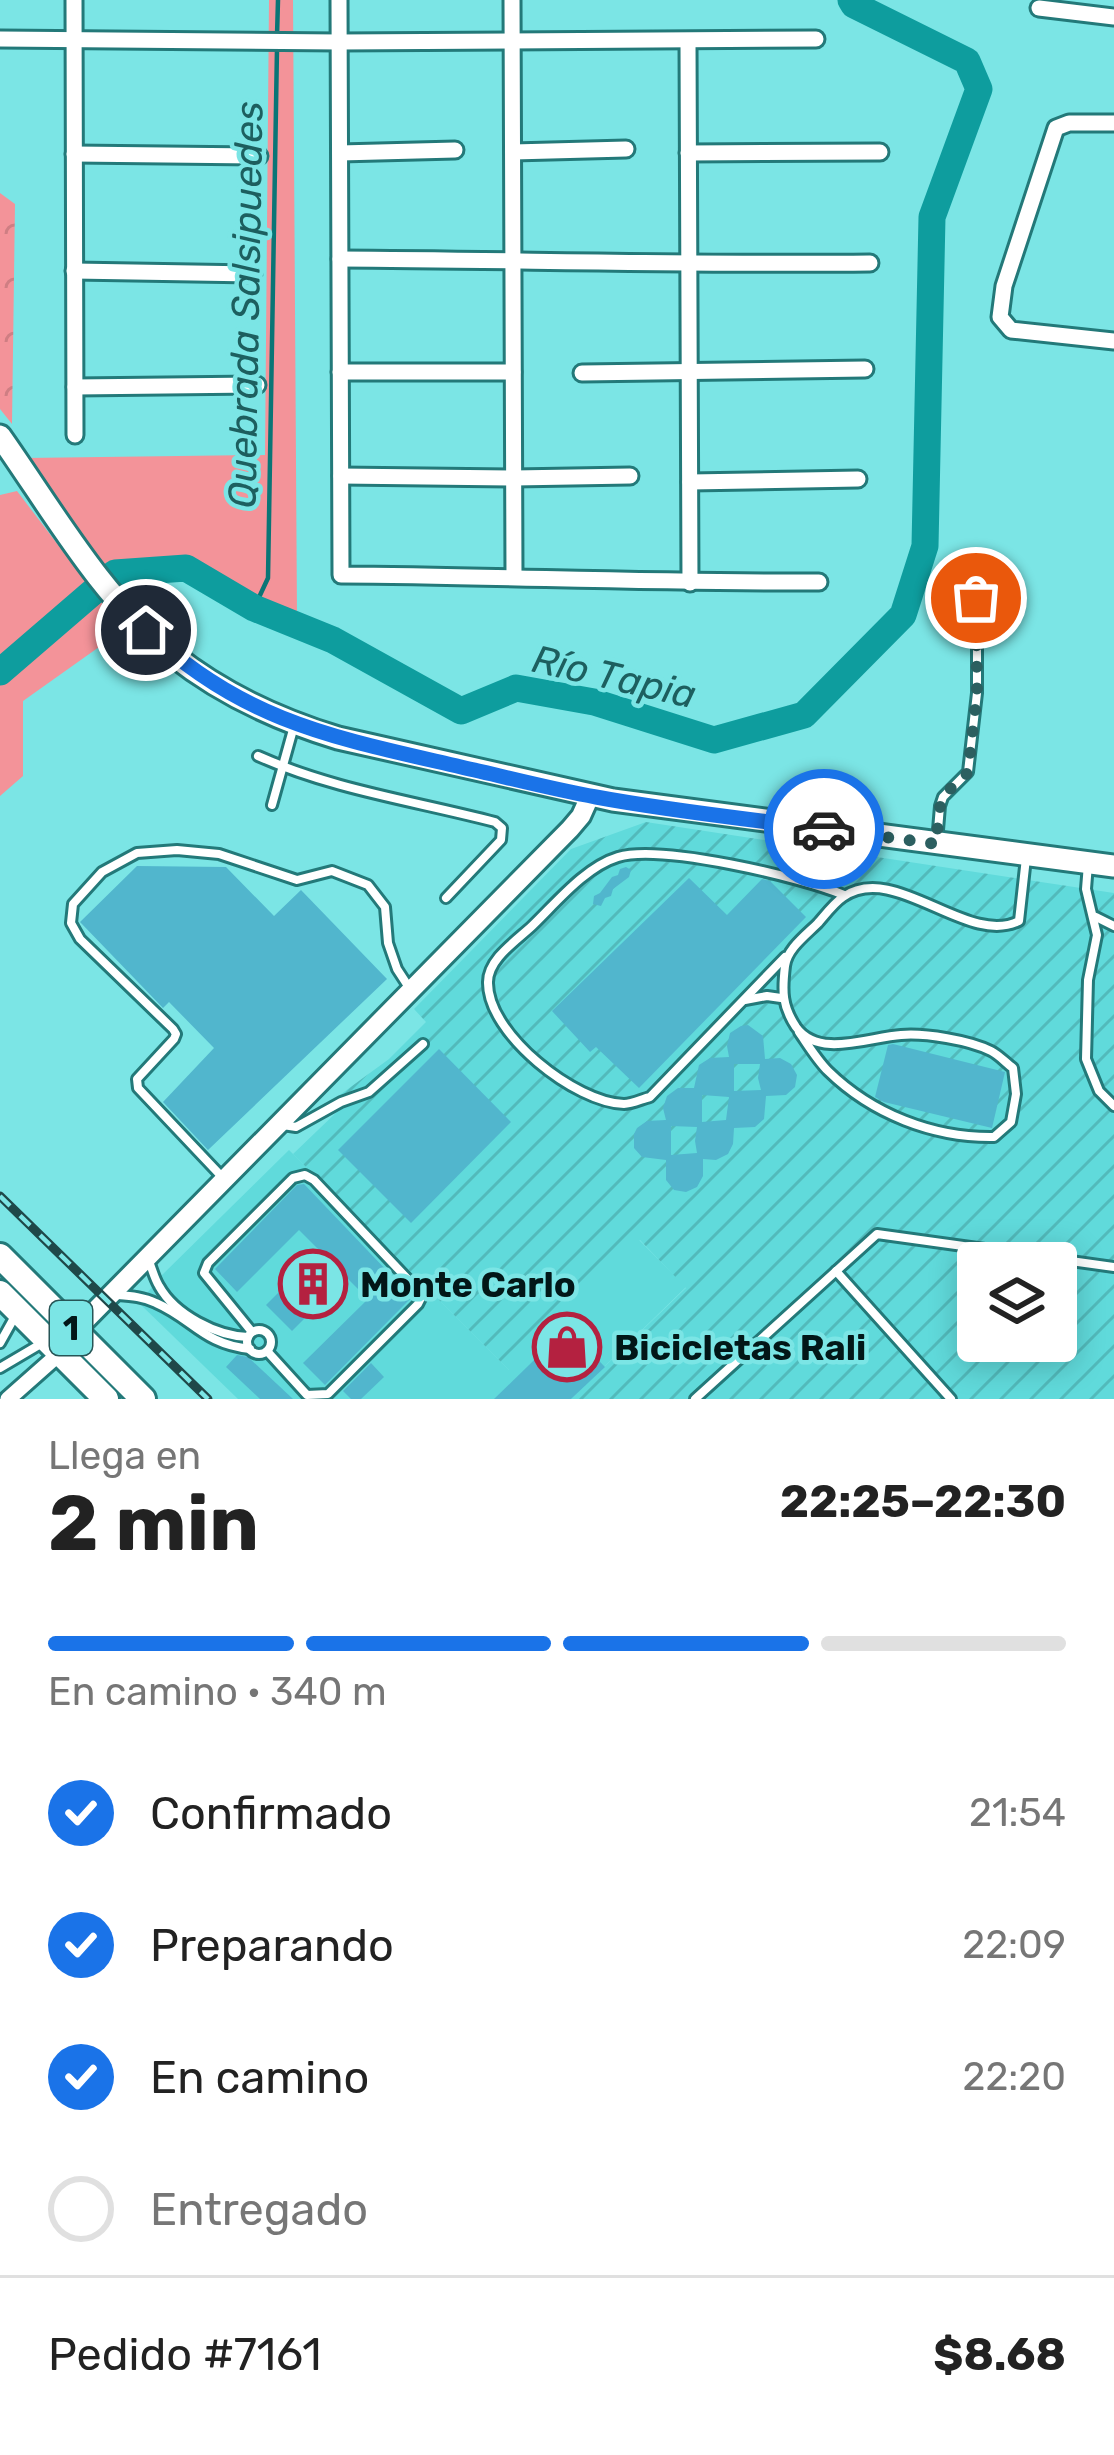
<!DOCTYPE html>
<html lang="es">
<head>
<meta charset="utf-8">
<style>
  :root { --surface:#fff; --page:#f6f6f6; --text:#222; --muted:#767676; --line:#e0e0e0; --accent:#1a73e8 }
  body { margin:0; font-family:Rubik,sans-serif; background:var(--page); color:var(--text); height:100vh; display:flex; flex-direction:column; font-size:45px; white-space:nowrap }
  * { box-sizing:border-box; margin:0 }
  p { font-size:39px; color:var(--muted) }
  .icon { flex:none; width:66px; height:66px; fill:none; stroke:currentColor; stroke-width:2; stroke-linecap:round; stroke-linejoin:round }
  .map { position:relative; height:1399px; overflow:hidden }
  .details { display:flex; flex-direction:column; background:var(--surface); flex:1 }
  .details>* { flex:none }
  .buttons { position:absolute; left:957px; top:1242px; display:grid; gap:24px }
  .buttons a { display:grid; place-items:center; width:120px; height:120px; border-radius:12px; background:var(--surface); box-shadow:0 6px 30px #0003; font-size:60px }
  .pin { position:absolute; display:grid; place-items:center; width:102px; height:102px; color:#fff; margin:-51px; border:6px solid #fff; border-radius:50%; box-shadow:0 3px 12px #0007 }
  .courier { position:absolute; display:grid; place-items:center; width:120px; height:120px; margin:-60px; border:9px solid #1a73e8; border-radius:50%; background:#fff; color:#222; box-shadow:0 3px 15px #0007 }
  .overview em { font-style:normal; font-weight:700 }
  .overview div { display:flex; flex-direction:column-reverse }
  .overview { display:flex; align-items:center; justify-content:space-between; height:204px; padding:0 48px }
  h1 { font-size:78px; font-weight:700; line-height:90px }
  .bar { display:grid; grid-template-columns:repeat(4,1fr); gap:18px 12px; align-content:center; height:144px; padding:0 48px }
  .bar i { height:15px; border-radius:9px; background:var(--line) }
  .bar .current { background:var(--accent) }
  .bar p { grid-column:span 4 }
  .line { display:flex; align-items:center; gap:30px; padding:0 48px; border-top:3px solid var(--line) }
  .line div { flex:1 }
  ol { padding:0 48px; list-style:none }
  li { display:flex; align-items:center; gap:36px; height:132px }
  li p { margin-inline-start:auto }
  li .icon { padding:12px; border-radius:50%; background:var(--accent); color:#fff; stroke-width:4 }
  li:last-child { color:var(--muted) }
  li i { width:66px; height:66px; border:6px solid var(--line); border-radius:50% }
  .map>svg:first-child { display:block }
  .built { fill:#60dadb }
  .industrial { fill:url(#industrial-furrows); fill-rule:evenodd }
  .grass { fill:#f39399 }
  .park { fill:url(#park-crowns) }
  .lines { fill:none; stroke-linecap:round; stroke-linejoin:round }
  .stream { stroke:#0a7576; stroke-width:4.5 }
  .river { stroke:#0e9d9e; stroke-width:27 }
  .building { fill:#51b6cd; fill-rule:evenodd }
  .service-casing { stroke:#237979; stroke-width:14 }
  .minor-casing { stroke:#237979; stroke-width:21 }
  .tertiary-casing { stroke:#237979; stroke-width:24 }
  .secondary-casing { stroke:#237979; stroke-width:27 }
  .primary-casing { stroke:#237979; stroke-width:30 }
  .service { stroke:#fff; stroke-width:8 }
  .minor { stroke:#fff; stroke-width:15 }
  .tertiary { stroke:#fff; stroke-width:18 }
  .secondary { stroke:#fff; stroke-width:21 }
  .primary { stroke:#fff; stroke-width:24 }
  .rail-casing { stroke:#1f4849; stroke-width:9 }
  .rail { stroke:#7be5e5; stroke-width:4.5; stroke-dasharray:14; stroke-linecap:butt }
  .done { stroke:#2c5f60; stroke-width:12; stroke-dasharray:0 21.6 }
  .route { stroke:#1a73e8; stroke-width:15 }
  .labels { text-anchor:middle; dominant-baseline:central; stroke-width:9; stroke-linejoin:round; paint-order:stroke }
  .shield { fill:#7be5e5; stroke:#265556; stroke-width:3 }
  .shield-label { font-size:33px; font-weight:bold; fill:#021718 }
  .poi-label { font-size:36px; font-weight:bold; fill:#021718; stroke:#7be5e5; text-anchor:start }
  .water-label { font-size:39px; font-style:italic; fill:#1d5f5f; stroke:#7be5e5 }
</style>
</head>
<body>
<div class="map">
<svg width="1114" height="1399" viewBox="0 0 1114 1399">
  <defs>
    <pattern id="industrial-furrows" width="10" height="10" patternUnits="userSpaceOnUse" patternTransform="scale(3)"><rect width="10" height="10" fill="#60dadb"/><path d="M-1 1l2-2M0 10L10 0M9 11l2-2" fill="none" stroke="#52babb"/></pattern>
    <pattern id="park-crowns" width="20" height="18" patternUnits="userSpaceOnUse" patternTransform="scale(3)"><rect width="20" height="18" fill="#f39399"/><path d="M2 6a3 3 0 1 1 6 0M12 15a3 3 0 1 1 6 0" fill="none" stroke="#cf7e83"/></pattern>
  </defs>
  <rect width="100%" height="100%" fill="#7be5e5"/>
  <polygon class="built" points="289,1150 509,1370 639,1240 686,1287 571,1399 238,1399 139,1303 161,1276"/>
  <path class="industrial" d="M646 822 1114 893V1399H571L686 1288 640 1240 510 1371 293 1154 343 1106 337 1097 389 1059 426 1022 414 1009 571 849ZM978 1263H1056V1341H978Z"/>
  <g class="grass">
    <polygon points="269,0 293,0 297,617 175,563 97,564 52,494 25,458 265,455"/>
    <polygon points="17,491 123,630 23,701 23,776 0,796 0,495"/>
  </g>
  <polygon class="park" points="0,193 15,204 12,424 0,409"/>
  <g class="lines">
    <g class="stream">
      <polyline points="277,36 278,0"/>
      <polyline points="254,608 268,578 277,48"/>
    </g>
    <polyline class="river" points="0,672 115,573 186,568 254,608 333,640 461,711 516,688 594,702 714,740 804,715 903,615 925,546 932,217 979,89 967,61 854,5 851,0"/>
  </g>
  <g class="building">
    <polygon points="137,866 226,867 274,916 301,890 387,979 208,1150 163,1102 214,1048 169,1002 163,1008 80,922"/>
    <polygon points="626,867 631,870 629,877 613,889 611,896 605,898 601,906 593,904 594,896 600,893 612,877 618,875 620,869"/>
    <polygon points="689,878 727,915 762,879 770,881 806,917 639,1088 596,1047 590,1052 552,1011"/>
    <path d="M748 1025 763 1036 765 1059 780 1058 791 1064 797 1075 795 1087 786 1095 766 1096 764 1119 755 1127 734 1128 733 1144 728 1154 716 1160 703 1159V1176L697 1187 686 1192 674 1190 666 1180V1160L642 1157 634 1148V1134L637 1128 647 1121 666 1120 663 1108 667 1096 678 1088H694L699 1065 710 1058 729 1057 727 1046 730 1033 741 1026ZM734 1064H760L758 1078 761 1090 734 1091ZM702 1095 729 1097 726 1120 702 1122ZM671 1126 697 1127 695 1141 697 1153 671 1155Z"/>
    <polygon points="893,1044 1005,1072 992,1128 884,1102 875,1097 888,1045"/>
    <polygon points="439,1049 511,1122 411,1223 338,1150"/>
    <polygon points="304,1184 412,1297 325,1385 303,1363 368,1299 346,1277 292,1331 266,1305 320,1251 299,1230 237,1292 215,1269 297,1185"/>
    <polygon points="567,1328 605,1367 571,1399 494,1399"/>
    <polygon points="237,1355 248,1357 293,1399 260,1399 226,1367"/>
    <polygon points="371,1363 384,1377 361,1399 351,1399 343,1391"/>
  </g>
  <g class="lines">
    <defs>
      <g id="service">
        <path d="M258 756C334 790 415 801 495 822L502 828 501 840 446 898"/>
        <polyline points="272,805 294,726"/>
        <polyline points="937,842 940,806 943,797 968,772 977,693 977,598"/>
        <polyline points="1088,864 1086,889 1097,935 1088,980 1086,1059 1099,1091 1114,1106"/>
        <polyline points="1096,917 1114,926"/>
        <path d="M785 957 650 1097C642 1099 632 1104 624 1104 576 1103 487 1034 488 982 488 959 516 941 532 926 556 903 585 867 618 857 661 844 801 877 844 895"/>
        <polyline points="745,1000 767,996 781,998"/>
        <path d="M799 1032C808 1045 817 1060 828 1071 872 1114 933 1138 994 1137L1011 1122 1016 1094 1013 1068C1006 1063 999 1055 991 1051 969 1040 925 1033 901 1035 869 1037 819 1059 796 1027 782 1006 782 991 785 966 787 949 805 936 818 923 825 915 834 903 843 897 895 861 967 947 1019 921L1026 858"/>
        <polyline points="283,1125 296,1127 341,1102 369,1092 423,1044"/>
        <polyline points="224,1179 138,1088 137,1079 174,1039 176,1034 173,1029 80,939 71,923 73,904 102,872 137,853 177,850 219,854 297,880 332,871 368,885 385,907 388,943 397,969 410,989"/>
        <path d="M148 1259C152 1268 154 1278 159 1286 175 1315 217 1336 248 1337"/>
        <polyline points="836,1271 951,1399"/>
        <path d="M118 1295C131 1296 144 1297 156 1303 193 1319 203 1344 250 1349"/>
        <circle cx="259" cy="1342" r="12"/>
        <polyline points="252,1332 204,1273 208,1263 293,1178 305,1175 314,1180 419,1291 421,1298 418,1304 328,1394 307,1395 267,1351"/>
        <polyline points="0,1343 14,1318"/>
        <polyline points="0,1368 44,1342"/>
        <polyline points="695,1399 877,1234 1114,1267"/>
      </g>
      <g id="minor">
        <polyline points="74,0 75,435"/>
        <path d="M339 0 341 575C500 576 660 583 819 582"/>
        <polyline points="512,0 514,577"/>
        <polyline points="1039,8 1114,17"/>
        <polyline points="0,39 339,42 816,39"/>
        <polyline points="688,41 690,583"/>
        <polyline points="1114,123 1069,123 1056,128 1004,286 1000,317 1011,330 1114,341"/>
        <polyline points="513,152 626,149"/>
        <polyline points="340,153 455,150"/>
        <polyline points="688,153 880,152"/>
        <polyline points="74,154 259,156"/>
        <path d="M340 259C517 260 693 265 870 263"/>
        <polyline points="74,271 253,274"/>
        <polyline points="340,372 513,372"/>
        <polyline points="582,373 865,369"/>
        <polyline points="75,387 257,385"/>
        <polyline points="341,476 514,478 630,476"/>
        <polyline points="690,482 858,479"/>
        <polyline points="8,1399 60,1353"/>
      </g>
      <polyline id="tertiary" points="75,1331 570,829 581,816 590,796"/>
      <path id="secondary" d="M0 436C53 511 100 596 173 655 222 694 279 720 338 738L613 800 1114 866"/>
      <g id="primary">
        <polyline points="0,1256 143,1399"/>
        <polyline points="0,1293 106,1399"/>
      </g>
    </defs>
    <use href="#service" class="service-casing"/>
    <use href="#minor" class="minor-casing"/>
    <use href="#tertiary" class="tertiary-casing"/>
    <use href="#secondary" class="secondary-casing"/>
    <use href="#primary" class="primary-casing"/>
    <use href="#service" class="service"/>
    <use href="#minor" class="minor"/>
    <use href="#tertiary" class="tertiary"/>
    <use href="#secondary" class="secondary"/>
    <use href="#primary" class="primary"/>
    <defs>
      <polyline id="rail" points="0,1196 208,1399"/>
    </defs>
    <use href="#rail" class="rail-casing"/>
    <use href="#rail" class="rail"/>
  </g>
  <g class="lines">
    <path class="done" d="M824 829 937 844C938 828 936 808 946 794 953 784 961 782 968 772L977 693 976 598"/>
    <path class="route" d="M146 630C243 722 336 738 461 767 506 777 551 789 596 797 671 811 748 819 824 829"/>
  </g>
  <defs>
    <symbol id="building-ring" viewBox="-11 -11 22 22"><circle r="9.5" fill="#7be5e5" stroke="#b42140" stroke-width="1.5"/><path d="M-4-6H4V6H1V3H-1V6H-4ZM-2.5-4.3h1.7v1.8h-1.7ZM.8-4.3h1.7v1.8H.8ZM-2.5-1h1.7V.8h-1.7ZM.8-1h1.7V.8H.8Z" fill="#b42140"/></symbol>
    <symbol id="shop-ring" viewBox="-11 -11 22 22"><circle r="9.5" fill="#7be5e5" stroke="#b42140" stroke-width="1.5"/><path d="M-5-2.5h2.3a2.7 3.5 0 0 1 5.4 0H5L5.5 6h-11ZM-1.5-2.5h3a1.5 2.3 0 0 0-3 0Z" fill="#b42140"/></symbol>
  </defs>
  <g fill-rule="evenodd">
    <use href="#building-ring" x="275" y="1246" width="76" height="76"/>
    <use href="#shop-ring" x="529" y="1309" width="76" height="76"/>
  </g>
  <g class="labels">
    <rect class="shield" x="50" y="1301" width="42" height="54" rx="9"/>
    <g class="shield-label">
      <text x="71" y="1328">1</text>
    </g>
    <g class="poi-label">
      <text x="360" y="1284">Monte Carlo</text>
      <text x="614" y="1347">Bicicletas Rali</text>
    </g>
    <g class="water-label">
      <text transform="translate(246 305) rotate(-89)">Quebrada Salsipuedes</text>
      <text transform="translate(614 677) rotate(13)">Río Tapia</text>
    </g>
  </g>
</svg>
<div class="buttons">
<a><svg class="icon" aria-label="layers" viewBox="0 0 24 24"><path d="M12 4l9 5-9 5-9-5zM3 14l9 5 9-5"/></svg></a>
</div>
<div class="pin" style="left:976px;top:598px;background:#ea580c"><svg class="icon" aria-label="bag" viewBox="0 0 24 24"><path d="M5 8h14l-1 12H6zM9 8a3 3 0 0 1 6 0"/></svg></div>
<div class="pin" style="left:146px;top:630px;background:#1f2937"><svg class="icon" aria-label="home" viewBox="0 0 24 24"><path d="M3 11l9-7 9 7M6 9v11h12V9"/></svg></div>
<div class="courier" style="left:824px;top:829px"><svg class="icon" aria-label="car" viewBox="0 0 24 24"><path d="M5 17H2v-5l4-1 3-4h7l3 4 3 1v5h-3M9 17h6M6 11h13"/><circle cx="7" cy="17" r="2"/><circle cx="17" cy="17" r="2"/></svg></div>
</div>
<section class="details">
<div class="overview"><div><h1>2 min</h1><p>Llega en</p></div><em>22:25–22:30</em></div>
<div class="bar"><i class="current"></i><i class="current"></i><i class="current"></i><i></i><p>En camino · 340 m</p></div>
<ol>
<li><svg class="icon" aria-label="check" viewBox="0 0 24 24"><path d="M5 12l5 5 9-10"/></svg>Confirmado<p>21:54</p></li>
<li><svg class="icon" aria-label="check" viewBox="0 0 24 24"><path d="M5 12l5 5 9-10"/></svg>Preparando<p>22:09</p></li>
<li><svg class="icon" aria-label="check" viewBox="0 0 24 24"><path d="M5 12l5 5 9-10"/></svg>En camino<p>22:20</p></li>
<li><i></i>Entregado</li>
</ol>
<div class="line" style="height:156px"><div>Pedido #7161</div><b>$8.68</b></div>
</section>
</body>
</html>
